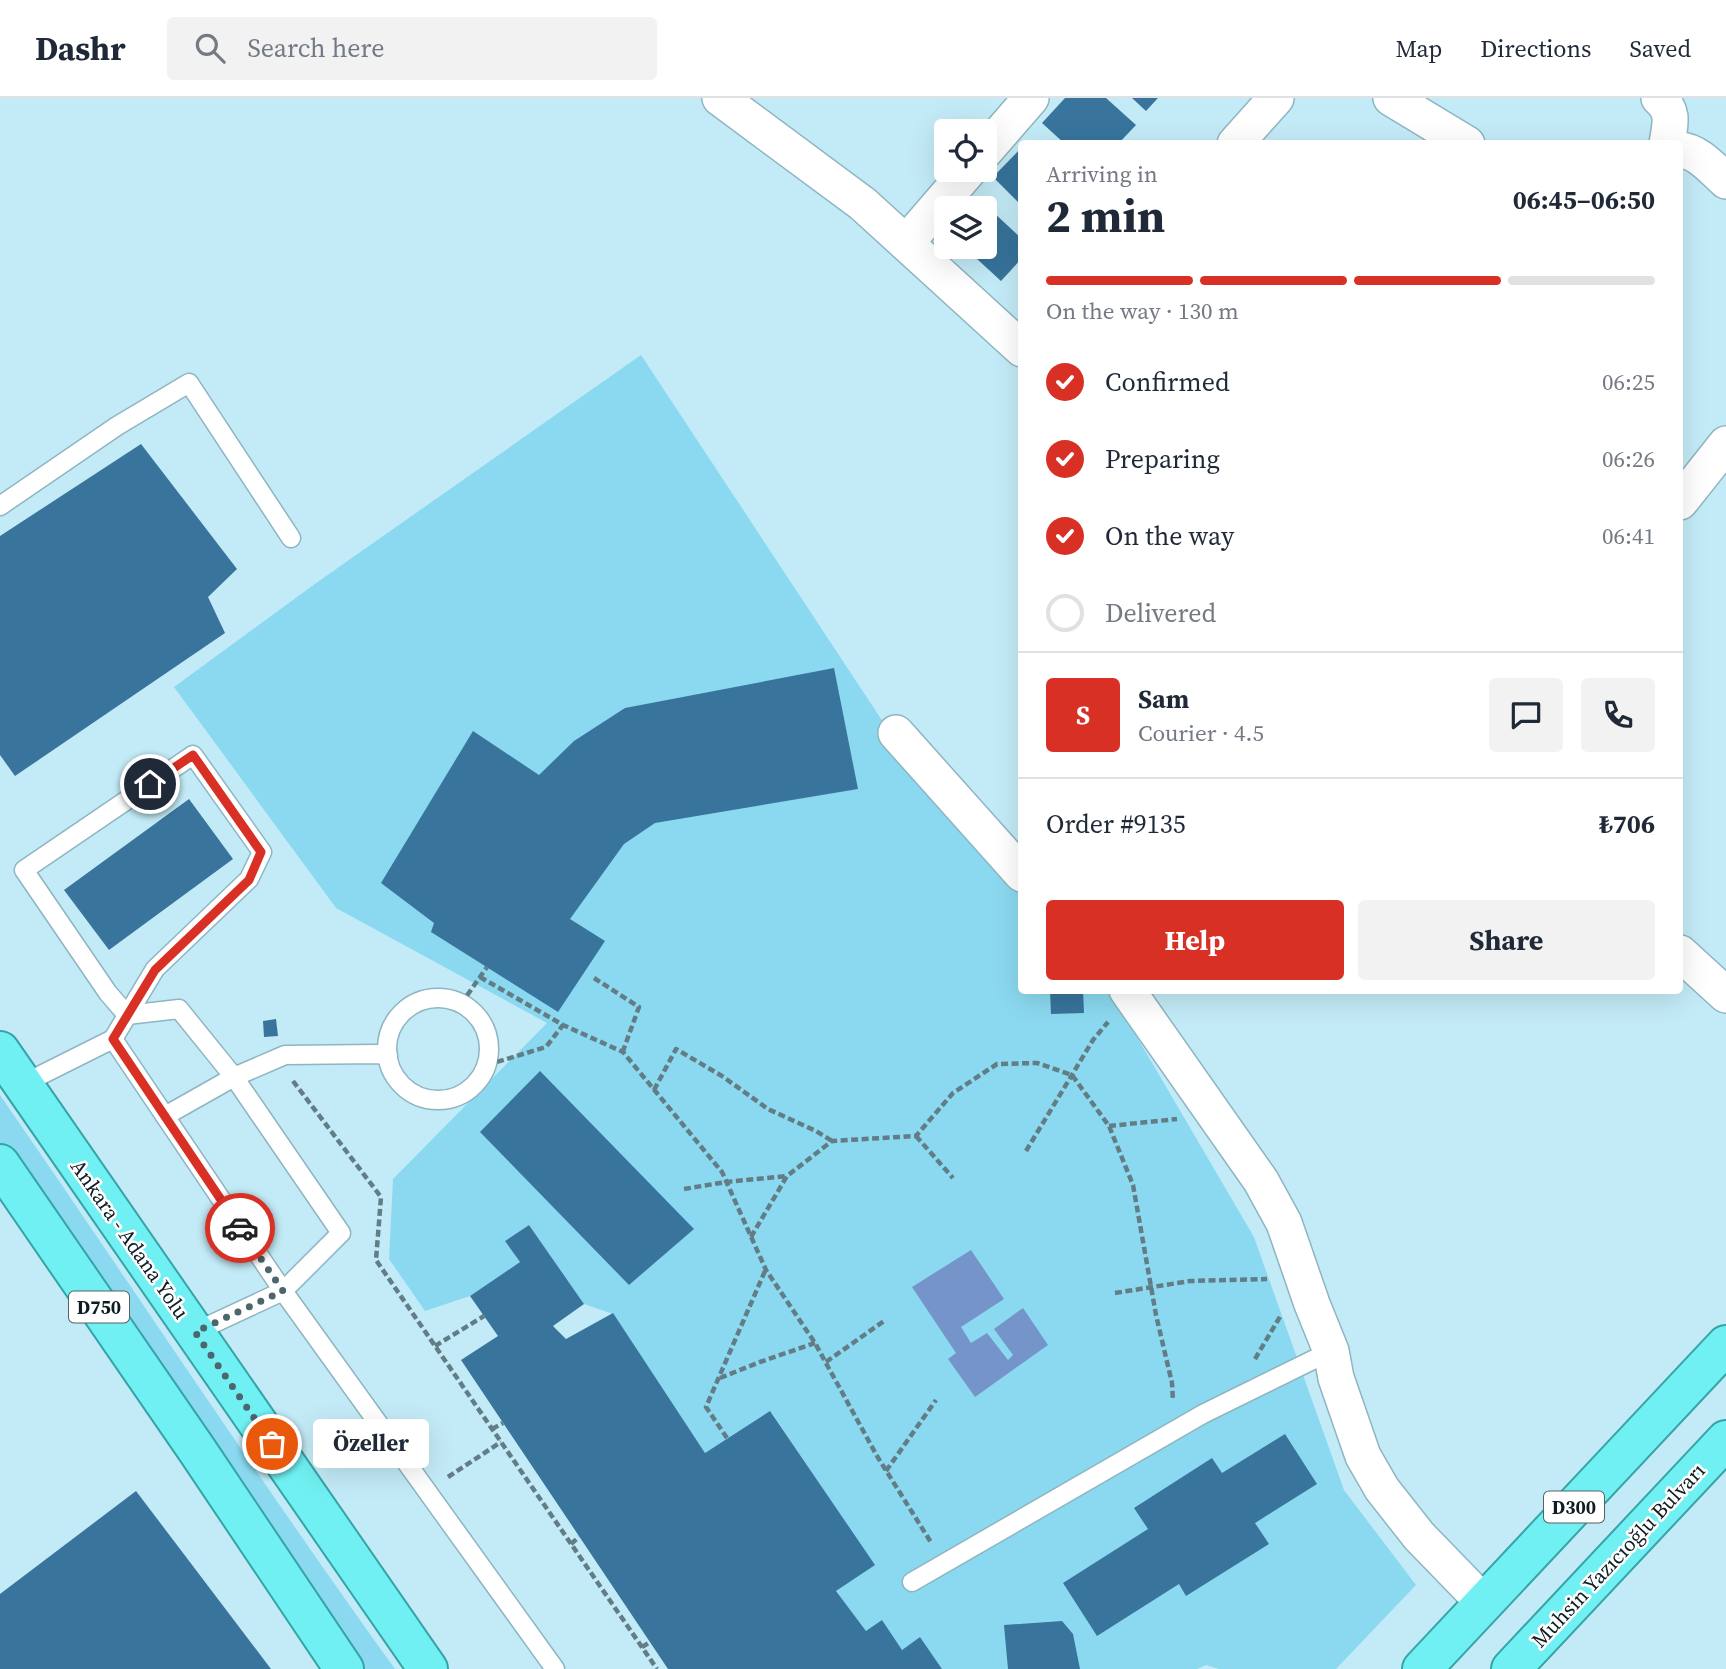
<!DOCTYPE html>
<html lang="en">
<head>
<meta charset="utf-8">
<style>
  :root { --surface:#fff; --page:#f2f2f3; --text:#1f2937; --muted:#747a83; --line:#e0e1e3; --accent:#d93025 }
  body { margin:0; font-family:"Source Serif 4",serif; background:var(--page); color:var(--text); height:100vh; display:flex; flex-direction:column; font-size:26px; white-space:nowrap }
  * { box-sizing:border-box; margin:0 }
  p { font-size:23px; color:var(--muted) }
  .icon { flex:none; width:38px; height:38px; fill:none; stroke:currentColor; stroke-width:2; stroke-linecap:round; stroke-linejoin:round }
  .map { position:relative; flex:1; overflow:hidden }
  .drawer { position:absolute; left:1018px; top:42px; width:665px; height:854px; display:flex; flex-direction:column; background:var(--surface); border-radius:7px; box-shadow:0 7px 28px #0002 }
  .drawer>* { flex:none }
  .controls { position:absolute; left:934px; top:21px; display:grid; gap:14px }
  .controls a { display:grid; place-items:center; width:63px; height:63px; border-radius:7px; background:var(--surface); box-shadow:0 7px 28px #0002; font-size:35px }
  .pin { position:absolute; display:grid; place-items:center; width:60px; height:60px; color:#fff; margin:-30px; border:4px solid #fff; border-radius:50%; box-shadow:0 2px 7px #0007 }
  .courier { position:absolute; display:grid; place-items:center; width:70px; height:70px; margin:-35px; border:5px solid #d93025; border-radius:50%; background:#fff; color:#222; box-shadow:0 2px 9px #0007 }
  .bubble { position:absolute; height:49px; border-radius:7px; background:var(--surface); box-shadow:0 7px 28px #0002; font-size:23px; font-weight:700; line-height:49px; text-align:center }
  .headline em { font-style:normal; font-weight:700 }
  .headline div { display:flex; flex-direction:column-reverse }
  .headline { display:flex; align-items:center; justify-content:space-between; height:119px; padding:0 28px }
  h1 { font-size:46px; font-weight:700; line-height:52px }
  .bar { display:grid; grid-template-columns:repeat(4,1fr); gap:10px 7px; align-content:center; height:84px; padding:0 28px }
  .bar i { height:9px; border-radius:5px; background:var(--line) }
  .bar .active { background:var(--accent) }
  .bar p { grid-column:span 4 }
  .line { display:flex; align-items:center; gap:18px; padding:0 28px; border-top:2px solid var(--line) }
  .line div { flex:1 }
  .round { display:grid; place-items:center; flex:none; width:74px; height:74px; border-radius:7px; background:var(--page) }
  ol { padding:0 28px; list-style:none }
  li { display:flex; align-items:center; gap:21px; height:77px }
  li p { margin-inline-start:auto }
  li .icon { padding:7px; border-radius:50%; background:var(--accent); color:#fff; stroke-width:4 }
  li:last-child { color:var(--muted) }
  li i { width:38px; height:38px; border:4px solid var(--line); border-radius:50% }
  .cta { display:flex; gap:14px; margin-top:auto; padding:14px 28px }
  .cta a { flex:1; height:80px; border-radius:7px; background:var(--accent); color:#fff; font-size:28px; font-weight:700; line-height:80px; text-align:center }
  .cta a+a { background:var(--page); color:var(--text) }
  header { display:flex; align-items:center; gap:42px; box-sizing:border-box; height:98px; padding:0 35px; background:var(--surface); border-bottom:2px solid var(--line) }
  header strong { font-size:33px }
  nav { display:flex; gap:38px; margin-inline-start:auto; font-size:24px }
  .search { width:490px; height:63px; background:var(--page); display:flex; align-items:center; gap:18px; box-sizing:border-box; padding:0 24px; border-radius:7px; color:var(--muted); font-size:26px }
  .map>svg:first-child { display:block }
  .green { fill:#8bd9f0 }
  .water { fill:#7594ca }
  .building { fill:#38749c }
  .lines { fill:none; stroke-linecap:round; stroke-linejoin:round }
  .service-casing { stroke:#8eb5c1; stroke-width:21 }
  .minor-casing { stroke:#8eb5c1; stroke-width:38 }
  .trunk-casing { stroke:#36a4a7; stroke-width:42 }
  .path { stroke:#627d85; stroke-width:4.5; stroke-dasharray:7 3.5; stroke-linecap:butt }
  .service { stroke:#fff; stroke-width:18 }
  .minor { stroke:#fff; stroke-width:35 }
  .trunk { stroke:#70f0f2; stroke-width:38 }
  .done { stroke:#4d656d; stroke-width:7; stroke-dasharray:0 12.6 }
  .route { stroke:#d93025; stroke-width:9 }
  .labels { text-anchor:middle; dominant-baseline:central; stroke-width:5; stroke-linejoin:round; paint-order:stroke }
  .shield { fill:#fff; stroke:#566164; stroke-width:2 }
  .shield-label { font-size:19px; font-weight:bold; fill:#0e1d22 }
  .street-label { font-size:21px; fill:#0e1d22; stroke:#fff }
</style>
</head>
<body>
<header>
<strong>Dashr</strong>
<div class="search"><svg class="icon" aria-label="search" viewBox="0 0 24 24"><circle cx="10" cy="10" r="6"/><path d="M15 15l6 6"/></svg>Search here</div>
<nav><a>Map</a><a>Directions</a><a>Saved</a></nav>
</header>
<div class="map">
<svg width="1726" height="1571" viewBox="0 0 1726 1571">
  <rect width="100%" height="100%" fill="#c3ebf7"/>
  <g class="green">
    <polygon points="641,257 922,683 1022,794 1022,892 1110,893 1254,1139 1344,1392 1416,1487 1336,1571 1219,1571 1206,1567 1197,1571 942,1571 920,1539 902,1552 866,1533 836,1493 874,1467 771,1314 705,1355 613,1216 584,1206 529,1127 505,1143 520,1164 470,1198 425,1213 389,1161 393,1081 547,925 336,810 174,589 319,483"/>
    <path d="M0 997C132 1188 259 1382 395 1571H357L0 1047Z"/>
  </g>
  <polygon class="water" points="971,1152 1004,1201 961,1229 971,1245 987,1235 1008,1262 1013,1257 994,1231 1023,1210 1048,1247 975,1299 948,1261 956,1255 912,1189"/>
  <g class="building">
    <polygon points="1065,0 1106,0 1136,27 1118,46 1065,46 1042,25"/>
    <polygon points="1132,0 1158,0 1146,13"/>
    <polygon points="1022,49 1022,108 993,79"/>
    <polygon points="978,100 1022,141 1022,160 1001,183 964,149 985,149 985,110 968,110"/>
    <polygon points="141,346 237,471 208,499 225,535 15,678 0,657 0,438"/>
    <polygon points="834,570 858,691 655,725 624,746 570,821 605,843 558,914 431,834 434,825 381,785 473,633 539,677 574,643 625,610"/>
    <polygon points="189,701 233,761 109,852 64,792"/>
    <polygon points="1050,892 1083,892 1084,915 1051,916"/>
    <polygon points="276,921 278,938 264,939 263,923"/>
    <polygon points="540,973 694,1131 629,1187 480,1034"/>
    <polygon points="529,1127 584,1206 553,1228 566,1241 613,1215 705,1355 770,1313 875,1467 836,1493 866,1533 882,1522 902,1552 920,1539 942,1571 668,1571 461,1262 498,1238 470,1198 520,1164 505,1143"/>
    <polygon points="1285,1336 1317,1386 1255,1425 1269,1446 1186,1498 1179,1486 1097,1538 1063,1485 1148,1431 1134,1410 1212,1360 1222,1375"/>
    <polygon points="136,1393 271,1571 0,1571 0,1496"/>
    <polygon points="1062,1523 1073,1536 1080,1571 1008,1571 1004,1527"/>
  </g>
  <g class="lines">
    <defs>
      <g id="service">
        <polyline points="0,408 117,328 189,285 291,440"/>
        <circle cx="438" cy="951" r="51"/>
        <polyline points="113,941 283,1193 555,1571"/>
        <polyline points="23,986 113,941 155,871 249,781 262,754 193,657 24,772 108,895 127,917 179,911 234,979 341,1135 283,1193 195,1234"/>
        <polyline points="165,1018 234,979 285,957 377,956 388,958"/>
        <polyline points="912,1484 1203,1316 1331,1253"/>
      </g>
      <g id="minor">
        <polyline points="720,0 863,106 1022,251"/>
        <polyline points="1391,0 1467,46"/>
        <path d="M1659 0C1675 14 1670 26 1667 46"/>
        <polyline points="1235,46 1276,0"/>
        <path d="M1680 52C1698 53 1713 71 1726 83"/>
        <polyline points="985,53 1031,0"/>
        <polyline points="906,145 969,72"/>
        <polyline points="1680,404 1726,346"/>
        <polyline points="896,635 1022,776"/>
        <polyline points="1680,855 1726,897"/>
        <polyline points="1127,892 1261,1083 1284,1125 1312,1206 1331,1253 1336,1280 1363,1358 1382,1391 1419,1438 1484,1505"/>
      </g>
      <g id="trunk">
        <polyline points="0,953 428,1571"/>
        <polyline points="0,1066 197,1352 344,1571"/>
        <polyline points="1422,1571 1726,1247"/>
        <polyline points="1511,1571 1726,1342"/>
      </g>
    </defs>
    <use href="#service" class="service-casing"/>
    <use href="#minor" class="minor-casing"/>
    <use href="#trunk" class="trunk-casing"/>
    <g class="path">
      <polyline points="480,879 563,927 623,954 722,1074 766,1172 815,1245 877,1358 932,1446"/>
      <polyline points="594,880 639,909 623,953"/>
      <polyline points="461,906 487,869"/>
      <polyline points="487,967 546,949 563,927"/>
      <polyline points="293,983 381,1099 376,1162 657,1571"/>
      <polyline points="654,992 676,951 722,978 768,1011 816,1033 832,1043"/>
      <polyline points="1109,1028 1177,1021"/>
      <polyline points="916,1038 953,1080"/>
      <polyline points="1026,1053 1093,942 1108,924"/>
      <polyline points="684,1091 726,1084 787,1078"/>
      <polyline points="751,1139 787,1078 832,1043 916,1038 953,995 997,966 1037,965 1072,977 1109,1028 1133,1087 1156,1217 1172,1285 1173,1303"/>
      <polyline points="1115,1195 1190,1183 1267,1181"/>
      <polyline points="435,1248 484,1218"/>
      <polyline points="1255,1261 1281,1217"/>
      <polyline points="826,1264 884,1223"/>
      <polyline points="720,1280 760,1264 815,1245"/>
      <polyline points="492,1331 503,1325"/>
      <polyline points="727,1340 706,1309 765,1173"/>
      <polyline points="886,1373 936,1302"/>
      <polyline points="448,1379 501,1344"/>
      <polyline points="571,1446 579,1439"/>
      <polyline points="642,1549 650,1544"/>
    </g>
    <use href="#service" class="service"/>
    <use href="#minor" class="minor"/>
    <use href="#trunk" class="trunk"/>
  </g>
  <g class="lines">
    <polyline class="done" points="240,1130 283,1193 195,1234 272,1346"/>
    <polyline class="route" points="150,686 193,657 261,754 249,782 155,872 113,941 240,1130"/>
  </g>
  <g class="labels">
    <g class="shield">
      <rect x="69" y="1193.5" width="60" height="31" rx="5"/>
      <rect x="1544" y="1393.5" width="60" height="31" rx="5"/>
    </g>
    <g class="shield-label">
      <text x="99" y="1209">D750</text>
      <text x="1574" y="1409">D300</text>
    </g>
    <g class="street-label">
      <text transform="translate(130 1141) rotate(55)">Ankara - Adana Yolu</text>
      <text transform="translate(1618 1457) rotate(-47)">Muhsin Yazıcıoğlu Bulvarı</text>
    </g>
  </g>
</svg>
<div class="controls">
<a><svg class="icon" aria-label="locate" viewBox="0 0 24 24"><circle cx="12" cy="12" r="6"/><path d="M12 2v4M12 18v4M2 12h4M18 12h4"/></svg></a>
<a><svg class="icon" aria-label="layers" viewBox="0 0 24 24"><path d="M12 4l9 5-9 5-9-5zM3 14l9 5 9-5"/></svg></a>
</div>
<div class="pin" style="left:272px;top:1346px;background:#ea580c"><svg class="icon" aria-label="bag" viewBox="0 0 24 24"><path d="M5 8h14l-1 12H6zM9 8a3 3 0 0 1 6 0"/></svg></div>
<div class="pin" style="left:150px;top:686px;background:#1f2937"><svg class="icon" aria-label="home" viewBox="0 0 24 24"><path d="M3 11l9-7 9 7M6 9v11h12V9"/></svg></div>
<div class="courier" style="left:240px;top:1130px"><svg class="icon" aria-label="car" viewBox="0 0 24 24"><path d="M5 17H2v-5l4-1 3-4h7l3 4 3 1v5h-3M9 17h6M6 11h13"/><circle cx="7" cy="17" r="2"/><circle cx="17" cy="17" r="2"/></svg></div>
<div class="bubble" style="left:313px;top:1321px;width:116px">Özeller</div>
<section class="drawer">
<div class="headline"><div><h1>2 min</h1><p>Arriving in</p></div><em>06:45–06:50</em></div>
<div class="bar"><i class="active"></i><i class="active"></i><i class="active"></i><i></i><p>On the way · 130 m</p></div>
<ol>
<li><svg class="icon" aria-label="check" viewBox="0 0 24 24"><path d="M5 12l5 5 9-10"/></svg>Confirmed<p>06:25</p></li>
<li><svg class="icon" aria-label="check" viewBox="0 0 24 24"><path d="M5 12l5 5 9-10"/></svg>Preparing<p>06:26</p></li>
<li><svg class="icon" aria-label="check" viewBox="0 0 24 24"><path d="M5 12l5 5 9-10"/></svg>On the way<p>06:41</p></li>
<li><i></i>Delivered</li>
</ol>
<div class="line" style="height:126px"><b class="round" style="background:var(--accent);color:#fff">S</b><div><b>Sam</b><p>Courier · 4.5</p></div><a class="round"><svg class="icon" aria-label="chat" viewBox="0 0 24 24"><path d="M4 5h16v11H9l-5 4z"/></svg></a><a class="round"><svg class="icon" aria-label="phone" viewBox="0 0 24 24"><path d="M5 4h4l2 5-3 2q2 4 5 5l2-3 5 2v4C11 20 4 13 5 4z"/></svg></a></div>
<div class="line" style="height:91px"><div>Order #9135</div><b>₺706</b></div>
<div class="cta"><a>Help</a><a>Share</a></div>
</section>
</div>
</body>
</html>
